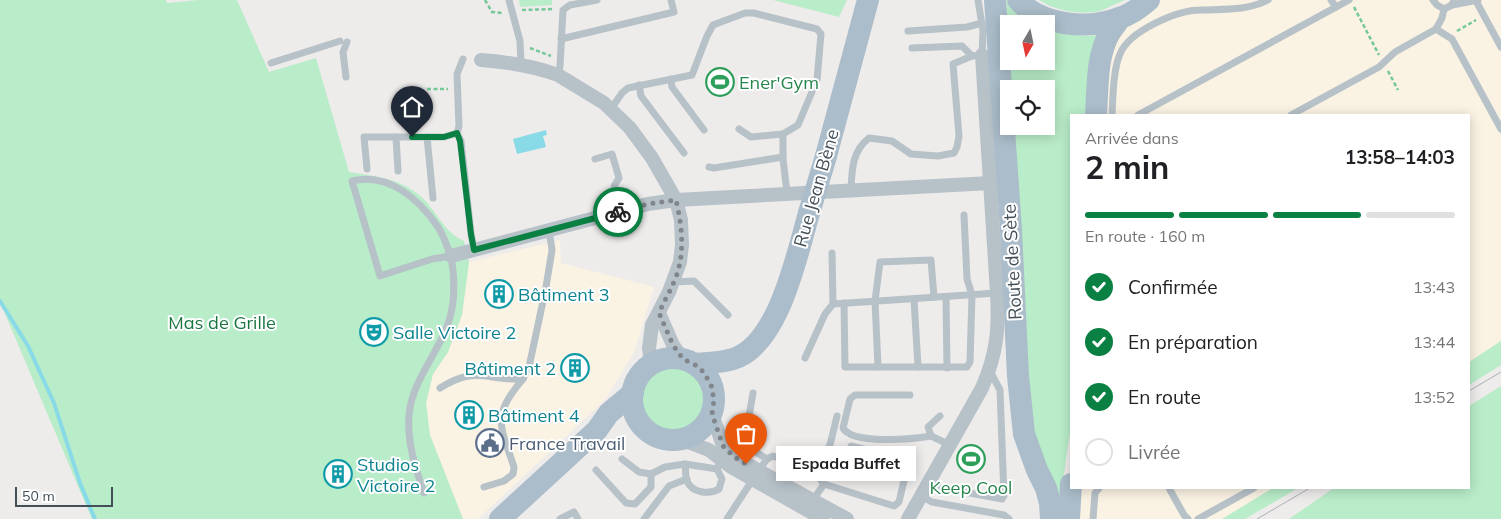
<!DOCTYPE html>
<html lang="fr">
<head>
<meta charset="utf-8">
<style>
  :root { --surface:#fff; --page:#f6f6f6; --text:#202124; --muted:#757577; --line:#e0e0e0; --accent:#0b8043 }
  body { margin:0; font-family:Mulish,sans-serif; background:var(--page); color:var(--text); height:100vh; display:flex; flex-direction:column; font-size:19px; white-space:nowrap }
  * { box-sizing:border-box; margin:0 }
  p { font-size:16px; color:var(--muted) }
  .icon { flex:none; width:28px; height:28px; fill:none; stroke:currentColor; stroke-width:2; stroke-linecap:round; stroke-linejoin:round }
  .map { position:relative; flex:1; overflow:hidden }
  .details { position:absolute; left:1070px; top:114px; width:400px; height:375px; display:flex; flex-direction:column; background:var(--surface); border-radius:0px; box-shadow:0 2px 12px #0003 }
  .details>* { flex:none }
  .needle { width:32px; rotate:189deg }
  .tools { position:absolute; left:1000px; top:15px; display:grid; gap:10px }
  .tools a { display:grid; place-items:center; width:55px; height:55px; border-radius:0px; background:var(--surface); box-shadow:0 2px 12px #0003; font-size:25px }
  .scale { position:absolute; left:15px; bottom:12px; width:98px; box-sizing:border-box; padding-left:5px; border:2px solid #445058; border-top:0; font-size:14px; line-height:18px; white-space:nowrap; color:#445058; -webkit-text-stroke:4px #fff; paint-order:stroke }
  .pin { position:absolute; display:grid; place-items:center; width:42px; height:42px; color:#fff; margin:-51px -21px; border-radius:50% 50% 50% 0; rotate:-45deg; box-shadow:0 0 5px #0007 }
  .pin .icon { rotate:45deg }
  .courier { position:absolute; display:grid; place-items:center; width:50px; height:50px; margin:-25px; border:4px solid #0b8043; border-radius:50%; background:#fff; color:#222; box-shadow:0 1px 6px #0007 }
  .bubble { position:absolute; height:35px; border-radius:0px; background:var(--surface); box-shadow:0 2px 12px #0003; font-size:16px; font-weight:700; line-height:35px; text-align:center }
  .overview em { font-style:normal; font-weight:700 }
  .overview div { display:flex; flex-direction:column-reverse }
  .overview { display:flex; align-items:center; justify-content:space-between; height:85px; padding:0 15px }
  h1 { font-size:32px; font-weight:700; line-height:38px }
  .bar { display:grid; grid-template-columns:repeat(4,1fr); gap:8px 5px; align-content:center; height:60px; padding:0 15px }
  .bar i { height:6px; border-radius:4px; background:var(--line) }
  .bar .active { background:var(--accent) }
  .bar p { grid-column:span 4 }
  ol { padding:0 15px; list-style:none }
  li { display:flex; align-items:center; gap:15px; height:55px }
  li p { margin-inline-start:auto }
  li .icon { padding:5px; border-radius:50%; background:var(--accent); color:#fff; stroke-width:4 }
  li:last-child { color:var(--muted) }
  li i { width:28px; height:28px; border:2px solid var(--line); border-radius:50% }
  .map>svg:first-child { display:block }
  .commercial { fill:#faf2e3 }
  .green { fill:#b9ecc9 }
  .water { fill:#88dae7 }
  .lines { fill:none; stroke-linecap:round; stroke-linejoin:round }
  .stream { stroke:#88dae7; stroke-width:4 }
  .path { stroke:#73c898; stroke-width:2.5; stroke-dasharray:4 2.5; stroke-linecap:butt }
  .service { stroke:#b7c1c8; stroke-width:7 }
  .minor { stroke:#b7c1c8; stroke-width:14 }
  .primary { stroke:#abbdca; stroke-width:22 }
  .tram { stroke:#adb1b6; stroke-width:1 }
  .primary-bridge { stroke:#abbdca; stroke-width:22 }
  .done { stroke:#80868b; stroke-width:5; stroke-dasharray:0 9 }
  .route { stroke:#0b8043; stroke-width:6 }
  .labels { text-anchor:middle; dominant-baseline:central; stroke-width:4; stroke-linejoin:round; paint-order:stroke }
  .leisure-label { font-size:18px; fill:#27864d; stroke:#fff; text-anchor:start }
  .street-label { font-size:18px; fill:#445058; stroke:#fff }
  .culture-label { font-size:18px; fill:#0d838f; stroke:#fff; text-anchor:start }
  .park-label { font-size:18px; fill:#197540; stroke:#fff }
  .service-label { font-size:18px; fill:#4e5e75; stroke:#fff; text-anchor:start }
</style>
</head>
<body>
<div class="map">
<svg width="1501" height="519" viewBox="0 0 1501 519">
  <rect width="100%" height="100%" fill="#eeebeb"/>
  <g class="commercial">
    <polygon points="1160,0 1501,0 1501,351 1469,371 1469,115 1105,115 1105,69 1118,32 1157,4"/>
    <polygon points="560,240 561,263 654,287 634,353 605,400 478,519 463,519 430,435 426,403 433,374 448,352 462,315 469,262"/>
    <polygon points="1079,488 1286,488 1237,519 1074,519"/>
  </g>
  <g class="green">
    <path d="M0 0H166L167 3 198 0H237L269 72 316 58 349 172C375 176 397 178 418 194 436 208 441 230 464 241L469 262 462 315 448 352 433 374 426 403 430 435 463 519H92L0 302Z"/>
    <polygon points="519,0 552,0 552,5 520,7"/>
    <polygon points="773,0 847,0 839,17"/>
    <polygon points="1006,0 1025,20 1033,24 1009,24 1009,56"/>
    <path d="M1039 0H1125C1117 3 1108 8 1100 11 1080 15 1056 11 1039 0Z"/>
    <path d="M1046 29 1082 36 1099 35 1089 115H1071V427C1066 458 1061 488 1062 519L1031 424 1013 126H1046V89H1011L1009 61H1046Z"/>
    <polygon points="1501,341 1501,365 1469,385 1469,362"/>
    <circle cx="673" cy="399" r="31"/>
    <polygon points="1501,386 1501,519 1289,519 1334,488 1469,488 1469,406"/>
    <polygon points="1273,488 1298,488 1245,519 1222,519"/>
  </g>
  <polygon class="water" points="546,130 547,135 543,136 546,147 517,154 513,139"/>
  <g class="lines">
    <polyline class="stream" points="0,301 28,346 54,403 80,483 95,519"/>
    <g class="path">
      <polyline points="485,0 492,12 502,13"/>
      <polyline points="1354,7 1379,55"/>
      <polyline points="522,10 554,9"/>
      <polyline points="1457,31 1476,20"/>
      <polyline points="530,48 551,56"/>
      <polyline points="1388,71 1398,90"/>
      <polyline points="427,89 448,89"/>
    </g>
    <g class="service">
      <polyline points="509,0 520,41 521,64"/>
      <polyline points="1331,0 1336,7"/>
      <polyline points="1433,0 1437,5 1444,9"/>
      <polyline points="1476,1 1501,47"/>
      <polyline points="1452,5 1478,0"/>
      <polyline points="1436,29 1452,39 1501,129"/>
      <polyline points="908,31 967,27 982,23"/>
      <polyline points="561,39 674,12 671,0"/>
      <polyline points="912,48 962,46 972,56 982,55 983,31 978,0"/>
      <polyline points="463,59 457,74 459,126 457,133 461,141 471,234 474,250"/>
      <polyline points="271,63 340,41"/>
      <polyline points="558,75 560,66 563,10 570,5 597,0"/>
      <polyline points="346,77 343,52 347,42"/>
      <polyline points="671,79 672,87 704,130"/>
      <polyline points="639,85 641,96 684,153"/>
      <polyline points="611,109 622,93 628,88 692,75 707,36 713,25 745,13 754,13 817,29 821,34 817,80 798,125 783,134"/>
      <path d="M1112 115C1113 97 1113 70 1120 54 1129 31 1177 10 1201 10 1224 9 1247 11 1268 0"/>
      <polyline points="1138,115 1349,0"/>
      <polyline points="1291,115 1379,67 1395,52 1436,29 1442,18 1444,9 1452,5 1454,0"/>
      <polyline points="739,129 751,137 783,134 783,159 787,193"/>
      <polyline points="396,137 398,171"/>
      <polyline points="427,137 433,198"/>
      <polyline points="595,159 612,154 619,178 614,186 620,212"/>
      <polyline points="709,167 714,168 783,157"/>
      <polyline points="367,169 364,137 444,137 457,133"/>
      <path d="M851 189C852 170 852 151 869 138L892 141 911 154 938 156 954 153 957 147 959 136 953 64 972 56"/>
      <polyline points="832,253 833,304 997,293"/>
      <polyline points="674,282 694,281 728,315"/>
      <polyline points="946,297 947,368"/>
      <polyline points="914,299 918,367"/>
      <polyline points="844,303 845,367 967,367 970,362 972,295 967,279 964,215"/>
      <polyline points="805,358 825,314 833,304"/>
      <polyline points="878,367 875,301 880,262 931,260 934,297"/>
      <path d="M440 388C476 365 486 381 523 379L529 367 546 287 552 250 549 230"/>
      <polyline points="753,393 744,445 767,459 759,470"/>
      <path d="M910 395H855L850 399 843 428C852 445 914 439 931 436"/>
      <polyline points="940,416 928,427 931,436 950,445"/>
      <polyline points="622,459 639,472 651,474 665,467 685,464 717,469 721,460"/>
      <polyline points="767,459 773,456 814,471 824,484 894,506 899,502 907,468 906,463 903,459 851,446"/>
      <path d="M685 464C686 469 685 476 687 481 692 493 709 495 719 489L722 479 717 469"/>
      <polyline points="596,470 626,503 635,504 651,487 651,474"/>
      <polyline points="814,471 823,466 831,441 837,416"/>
      <polyline points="929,482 938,487 1002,499 1004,496 1000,390 990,371"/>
      <path d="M484 487 504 481 513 474 514 467C500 425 491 416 523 379"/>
      <polyline points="1169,488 1184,515 1188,519"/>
      <path d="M424 493C415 467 407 442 409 415 412 381 437 355 448 324 456 301 455 279 451 256L432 259 380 276 352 181C388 172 419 199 438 227 444 236 447 247 451 256"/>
      <polyline points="921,496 932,502 1004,515 1009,519"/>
      <polyline points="813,500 824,484"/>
      <polyline points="560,519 574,512 578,519"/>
      <polyline points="644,519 669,486 687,479"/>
      <polyline points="727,519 753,479"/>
      <polyline points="1093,519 1095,493 1099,488"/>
      <polyline points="1198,519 1254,488"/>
    </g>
    <g class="minor">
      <path d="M481 60C508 62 533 66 558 75L604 103 630 128 652 158 676 200 681 220 682 245 680 262 669 292 652 325 649 348 651 365"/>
      <polyline points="451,256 648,204 676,200 991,183"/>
      <polyline points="659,313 673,345 683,359"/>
      <polyline points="712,414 723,446 734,457 847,519"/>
      <polyline points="680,439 709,450 731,467 823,519"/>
      <path d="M908 519 982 388C997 353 999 330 997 293L982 55"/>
    </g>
    <g class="primary">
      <polyline points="995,0 1011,230 1018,376 1024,434 1037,470 1046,488 1050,503 1051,519"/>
      <path d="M1018 0C1042 26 1088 30 1119 18 1131 15 1140 7 1149 0"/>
      <path d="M1096 115C1098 89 1096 58 1109 34 1112 29 1117 23 1120 18"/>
      <polyline points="826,156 868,0"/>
      <circle cx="673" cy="399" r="41"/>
      <path d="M694 364C707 363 720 363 733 359 779 345 797 254 809 213"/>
      <polyline points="500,519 597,430 609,413 633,393"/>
      <polyline points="1069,519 1071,484"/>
    </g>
    <g class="tram">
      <polyline points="1469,391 1501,372"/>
      <polyline points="1257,519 1310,488"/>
    </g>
    <polyline class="primary-bridge" points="809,213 826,156"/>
  </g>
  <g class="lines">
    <path class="done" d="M618 212 648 204 676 200C682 226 685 252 676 277 671 290 664 301 659 313L673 345 683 359 694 364 701 369 711 384 714 400 712 414 723 446 734 457 746 464"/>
    <polyline class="route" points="412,137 444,137 457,133 460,141 471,234 474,250 618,212"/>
  </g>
  <defs>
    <symbol id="stadium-ring" viewBox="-11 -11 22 22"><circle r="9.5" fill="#fff" stroke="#2e9e5b" stroke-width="1.5"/><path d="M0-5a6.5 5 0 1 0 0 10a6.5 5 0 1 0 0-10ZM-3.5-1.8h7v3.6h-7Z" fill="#2e9e5b"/></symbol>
    <symbol id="building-ring" viewBox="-11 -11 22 22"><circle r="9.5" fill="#fff" stroke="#0f9aa8" stroke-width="1.5"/><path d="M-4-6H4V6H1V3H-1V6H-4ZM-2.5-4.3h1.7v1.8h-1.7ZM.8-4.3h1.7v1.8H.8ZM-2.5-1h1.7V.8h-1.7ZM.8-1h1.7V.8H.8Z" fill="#0f9aa8"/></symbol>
    <symbol id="theatre-ring" viewBox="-11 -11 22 22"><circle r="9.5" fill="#fff" stroke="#0f9aa8" stroke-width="1.5"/><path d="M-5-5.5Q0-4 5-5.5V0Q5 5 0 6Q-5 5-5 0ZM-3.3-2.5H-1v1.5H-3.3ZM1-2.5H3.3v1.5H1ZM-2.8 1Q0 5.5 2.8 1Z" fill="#0f9aa8"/></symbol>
    <symbol id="civic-ring" viewBox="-11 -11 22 22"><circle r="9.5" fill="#fff" stroke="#5c6f8a" stroke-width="1.5"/><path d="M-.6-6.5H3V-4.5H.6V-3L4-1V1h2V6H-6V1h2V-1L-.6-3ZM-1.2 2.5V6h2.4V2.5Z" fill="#5c6f8a"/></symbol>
  </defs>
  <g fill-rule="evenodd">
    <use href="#stadium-ring" x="704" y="66" width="32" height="32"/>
    <use href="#building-ring" x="483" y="278" width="32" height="32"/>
    <use href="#theatre-ring" x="358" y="316" width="32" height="32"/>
    <use href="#building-ring" x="559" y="352" width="32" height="32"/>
    <use href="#building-ring" x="453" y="399" width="32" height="32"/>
    <use href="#civic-ring" x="474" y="427" width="32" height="32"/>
    <use href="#stadium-ring" x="955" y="443" width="32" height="32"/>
    <use href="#building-ring" x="322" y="458" width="32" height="32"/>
  </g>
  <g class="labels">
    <g class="leisure-label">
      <text x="739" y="82">Ener'Gym</text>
      <text x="971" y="487" text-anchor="middle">Keep Cool</text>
    </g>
    <g class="street-label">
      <text transform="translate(816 188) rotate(-74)">Rue Jean Bène</text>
      <text transform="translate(1012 262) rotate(-93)">Route de Sète</text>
    </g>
    <g class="culture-label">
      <text x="518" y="294">Bâtiment 3</text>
      <text x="393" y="332">Salle Victoire 2</text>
      <text x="556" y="368" text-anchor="end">Bâtiment 2</text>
      <text x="488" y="415">Bâtiment 4</text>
      <text x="357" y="464">Studios<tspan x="357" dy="21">Victoire 2</tspan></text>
    </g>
    <g class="park-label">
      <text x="222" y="322">Mas de Grille</text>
    </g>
    <g class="service-label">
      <text x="509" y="443">France Travail</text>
    </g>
  </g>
</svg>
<div class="tools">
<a><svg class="needle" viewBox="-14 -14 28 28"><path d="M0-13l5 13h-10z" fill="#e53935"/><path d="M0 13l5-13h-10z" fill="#757577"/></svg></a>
<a><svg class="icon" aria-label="locate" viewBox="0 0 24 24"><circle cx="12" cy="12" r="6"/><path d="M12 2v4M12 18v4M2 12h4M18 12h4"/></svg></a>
</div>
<div class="scale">50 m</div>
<div class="pin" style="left:746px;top:464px;background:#ea580c"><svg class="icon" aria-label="bag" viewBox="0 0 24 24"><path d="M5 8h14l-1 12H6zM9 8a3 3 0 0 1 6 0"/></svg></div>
<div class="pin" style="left:412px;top:137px;background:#1f2937"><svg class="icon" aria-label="home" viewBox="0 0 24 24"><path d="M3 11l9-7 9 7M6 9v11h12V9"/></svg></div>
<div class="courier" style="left:618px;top:212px"><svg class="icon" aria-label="bike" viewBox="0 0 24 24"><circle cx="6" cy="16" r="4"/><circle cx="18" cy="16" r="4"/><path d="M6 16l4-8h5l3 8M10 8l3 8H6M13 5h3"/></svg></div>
<div class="bubble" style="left:776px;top:446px;width:140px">Espada Buffet</div>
<section class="details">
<div class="overview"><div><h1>2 min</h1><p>Arrivée dans</p></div><em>13:58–14:03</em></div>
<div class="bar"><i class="active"></i><i class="active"></i><i class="active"></i><i></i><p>En route · 160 m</p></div>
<ol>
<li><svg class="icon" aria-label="check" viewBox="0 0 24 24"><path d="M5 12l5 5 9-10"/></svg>Confirmée<p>13:43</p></li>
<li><svg class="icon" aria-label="check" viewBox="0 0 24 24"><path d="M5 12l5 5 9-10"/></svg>En préparation<p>13:44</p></li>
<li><svg class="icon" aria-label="check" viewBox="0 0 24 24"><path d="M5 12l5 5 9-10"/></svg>En route<p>13:52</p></li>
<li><i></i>Livrée</li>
</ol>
</section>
</div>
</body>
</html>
